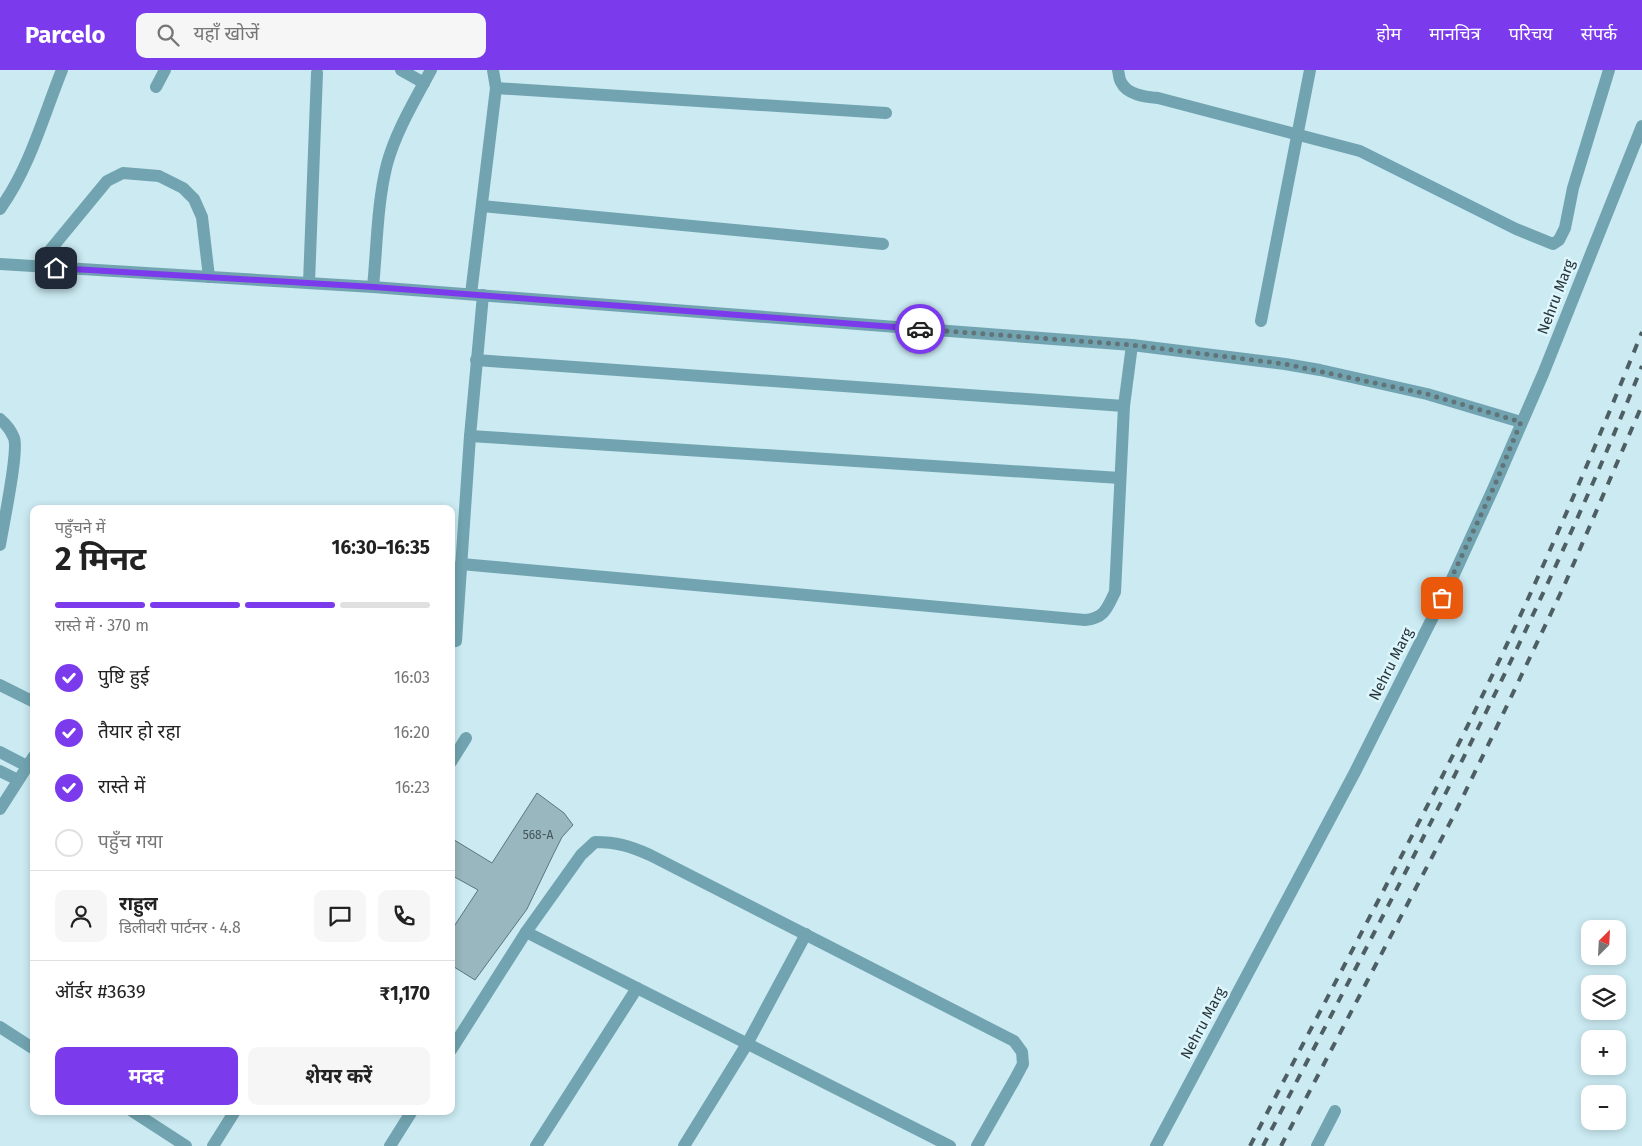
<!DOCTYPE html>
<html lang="hi">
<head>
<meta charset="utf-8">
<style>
  :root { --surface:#fff; --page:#f6f6f6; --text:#222; --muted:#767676; --line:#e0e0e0; --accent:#7c3aed }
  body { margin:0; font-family:"Fira Sans","Noto Sans Devanagari",sans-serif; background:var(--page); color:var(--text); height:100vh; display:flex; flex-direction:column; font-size:19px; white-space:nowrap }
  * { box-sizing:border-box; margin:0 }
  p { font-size:16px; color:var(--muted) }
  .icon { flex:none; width:28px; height:28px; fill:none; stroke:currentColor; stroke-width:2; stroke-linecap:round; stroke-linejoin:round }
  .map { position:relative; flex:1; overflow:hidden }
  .drawer { position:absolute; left:30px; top:435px; width:425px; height:610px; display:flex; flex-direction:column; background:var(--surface); border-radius:10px; box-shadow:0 2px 8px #0003 }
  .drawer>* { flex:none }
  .needle { width:32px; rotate:24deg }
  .buttons { position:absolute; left:1581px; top:850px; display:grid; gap:10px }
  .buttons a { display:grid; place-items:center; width:45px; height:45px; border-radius:10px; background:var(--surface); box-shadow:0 2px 8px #0003; font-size:25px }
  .pin { position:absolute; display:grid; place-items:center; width:42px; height:42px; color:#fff; margin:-21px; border-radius:10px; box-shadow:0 2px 8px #0006 }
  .courier { position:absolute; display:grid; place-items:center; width:50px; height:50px; margin:-25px; border:4px solid #7c3aed; border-radius:50%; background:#fff; color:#222; box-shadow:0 1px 6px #0007 }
  .head em { font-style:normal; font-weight:700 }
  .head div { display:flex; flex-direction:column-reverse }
  .head { display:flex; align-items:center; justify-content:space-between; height:85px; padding:0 25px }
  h1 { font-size:32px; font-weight:700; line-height:38px }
  .bar { display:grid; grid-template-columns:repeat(4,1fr); gap:8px 5px; align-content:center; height:60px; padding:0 25px }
  .bar i { height:6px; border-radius:4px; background:var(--line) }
  .bar .active { background:var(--accent) }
  .bar p { grid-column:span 4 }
  .line { display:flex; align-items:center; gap:12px; padding:0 25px; border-top:1px solid var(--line) }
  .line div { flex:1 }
  .round { display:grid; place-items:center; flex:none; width:52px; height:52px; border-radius:10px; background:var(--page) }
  ol { padding:0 25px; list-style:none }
  li { display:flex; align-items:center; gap:15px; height:55px }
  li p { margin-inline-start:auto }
  li .icon { padding:5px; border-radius:50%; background:var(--accent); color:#fff; stroke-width:4 }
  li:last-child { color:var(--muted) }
  li i { width:28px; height:28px; border:2px solid var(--line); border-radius:50% }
  .cta { display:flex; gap:10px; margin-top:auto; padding:10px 25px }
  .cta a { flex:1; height:58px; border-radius:10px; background:var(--accent); color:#fff; font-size:20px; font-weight:700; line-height:58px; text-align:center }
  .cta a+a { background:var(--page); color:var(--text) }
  header { display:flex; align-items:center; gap:30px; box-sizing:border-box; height:70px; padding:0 25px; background:var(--accent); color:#fff }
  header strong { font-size:24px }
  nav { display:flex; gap:28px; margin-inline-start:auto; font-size:18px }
  .search { width:350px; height:45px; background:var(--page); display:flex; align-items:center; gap:12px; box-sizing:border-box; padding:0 18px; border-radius:10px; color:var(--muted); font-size:19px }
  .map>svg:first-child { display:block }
  .building { fill:#99b7bf; stroke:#5a777e }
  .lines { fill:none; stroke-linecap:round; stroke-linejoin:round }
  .minor { stroke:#71a4b0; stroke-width:12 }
  .rail { stroke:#4e5f63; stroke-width:4; stroke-dasharray:9 9; stroke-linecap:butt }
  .done { stroke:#617479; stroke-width:5; stroke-dasharray:0 9 }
  .route { stroke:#7c3aed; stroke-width:6 }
  .labels { text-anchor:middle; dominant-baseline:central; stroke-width:5; stroke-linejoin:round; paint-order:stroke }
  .number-label { font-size:12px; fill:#44565a }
  .street-label { font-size:15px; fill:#283538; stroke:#ddf6fd }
</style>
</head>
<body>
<header>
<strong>Parcelo</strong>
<div class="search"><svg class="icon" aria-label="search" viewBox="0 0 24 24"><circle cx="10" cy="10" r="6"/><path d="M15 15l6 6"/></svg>यहाँ खोजें</div>
<nav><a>होम</a><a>मानचित्र</a><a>परिचय</a><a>संपर्क</a></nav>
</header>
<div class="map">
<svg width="1642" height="1076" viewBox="0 0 1642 1076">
  <rect width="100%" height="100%" fill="#cbeaf2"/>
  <polygon class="building" points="537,723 564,743 573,755 562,767 553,785 527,839 475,910 451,895 451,861 478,820 451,805 451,768 492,793"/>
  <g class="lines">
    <g class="minor">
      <polyline points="401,0 424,13"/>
      <path d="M1118 0C1119 4 1119 9 1121 12 1127 25 1146 27 1158 28L1360 81 1516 159 1553 174 1559 170 1565 158 1573 118 1609 0"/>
      <polyline points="156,17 165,0"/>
      <polyline points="496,18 886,43"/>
      <polyline points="482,136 883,174"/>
      <path d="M0 139C30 97 43 47 62 0"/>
      <polyline points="0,194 373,217 1132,275 1285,294 1320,300 1427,324 1521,352"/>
      <polyline points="37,196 107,111 123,103 159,106 183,118 194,129 202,147 209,207"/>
      <polyline points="309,213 317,3"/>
      <path d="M373 217C377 177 377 133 387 94 396 61 415 30 431 0"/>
      <polyline points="471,224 496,18 493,0"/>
      <polyline points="1261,251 1310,0"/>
      <polyline points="476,290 1124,336"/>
      <path d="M0 349C6 354 11 360 14 368 19 381 3 456 0 475"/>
      <polyline points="470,366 1120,408"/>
      <path d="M461 494 1085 550C1105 548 1107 538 1115 522L1124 336 1132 275"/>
      <polyline points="456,571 470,366 483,225"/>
      <polyline points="0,615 34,632"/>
      <polyline points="0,682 27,696"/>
      <polyline points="451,692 466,668"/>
      <polyline points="0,701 18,710"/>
      <polyline points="0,739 34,686"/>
      <polyline points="526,862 950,1076"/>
      <polyline points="0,957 34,979"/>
      <path d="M451 980 526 862 581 785 595 772C616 772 630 776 650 785L1014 971 1022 982 1023 994 1015 1009 977 1076"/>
      <polyline points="132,1041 186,1076"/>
      <polyline points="213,1076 235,1041"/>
      <polyline points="390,1076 412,1041"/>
      <polyline points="536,1076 637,918"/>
      <polyline points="684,1076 747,974 806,864"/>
      <polyline points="1156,1076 1355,702 1451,511 1494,417 1543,304 1642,56"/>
      <polyline points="1317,1076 1335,1041"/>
    </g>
    <g class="rail">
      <path d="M1250 1076C1322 936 1397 798 1467 657 1531 528 1588 396 1642 262"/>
      <path d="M1263 1076C1396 820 1534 565 1642 296"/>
      <polyline points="1281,1076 1454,745 1492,667 1564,516 1642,335"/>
    </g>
  </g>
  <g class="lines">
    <polyline class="done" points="920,259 1132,275 1285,294 1427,324 1521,352 1494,417 1442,528"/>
    <polyline class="route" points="56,198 374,217 920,259"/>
  </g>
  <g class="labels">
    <g class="number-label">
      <text x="538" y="765">568-A</text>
    </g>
    <g class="street-label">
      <text transform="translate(1556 227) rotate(-69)">Nehru Marg</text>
      <text transform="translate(1391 594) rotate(-63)">Nehru Marg</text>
      <text transform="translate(1203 953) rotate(-62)">Nehru Marg</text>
    </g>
  </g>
</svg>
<div class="buttons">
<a><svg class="needle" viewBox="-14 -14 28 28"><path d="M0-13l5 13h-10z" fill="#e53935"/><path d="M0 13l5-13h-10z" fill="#767676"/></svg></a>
<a><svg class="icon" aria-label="layers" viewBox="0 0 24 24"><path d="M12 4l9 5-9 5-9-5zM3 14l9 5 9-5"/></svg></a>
<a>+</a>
<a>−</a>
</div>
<div class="pin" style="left:1442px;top:528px;background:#ea580c"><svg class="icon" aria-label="bag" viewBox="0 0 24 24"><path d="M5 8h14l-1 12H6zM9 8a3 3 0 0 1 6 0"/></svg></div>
<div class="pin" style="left:56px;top:198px;background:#1f2937"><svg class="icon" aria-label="home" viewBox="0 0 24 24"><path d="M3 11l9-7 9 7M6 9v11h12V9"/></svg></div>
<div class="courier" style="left:920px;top:259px"><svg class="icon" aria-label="car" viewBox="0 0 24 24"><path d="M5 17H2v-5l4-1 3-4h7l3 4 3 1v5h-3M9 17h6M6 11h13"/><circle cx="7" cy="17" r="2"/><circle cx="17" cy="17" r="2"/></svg></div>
<section class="drawer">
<div class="head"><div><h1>2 मिनट</h1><p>पहुँचने में</p></div><em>16:30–16:35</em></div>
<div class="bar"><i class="active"></i><i class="active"></i><i class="active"></i><i></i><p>रास्ते में · 370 m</p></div>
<ol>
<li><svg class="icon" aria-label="check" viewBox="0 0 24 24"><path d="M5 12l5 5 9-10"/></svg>पुष्टि हुई<p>16:03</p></li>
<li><svg class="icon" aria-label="check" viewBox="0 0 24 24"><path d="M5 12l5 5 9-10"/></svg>तैयार हो रहा<p>16:20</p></li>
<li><svg class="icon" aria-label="check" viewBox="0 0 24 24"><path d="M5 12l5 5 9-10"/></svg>रास्ते में<p>16:23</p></li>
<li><i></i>पहुँच गया</li>
</ol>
<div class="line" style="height:90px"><a class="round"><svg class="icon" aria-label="person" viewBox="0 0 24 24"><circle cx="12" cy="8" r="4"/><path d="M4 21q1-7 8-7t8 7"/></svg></a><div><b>राहुल</b><p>डिलीवरी पार्टनर · 4.8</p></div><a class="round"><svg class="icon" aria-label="chat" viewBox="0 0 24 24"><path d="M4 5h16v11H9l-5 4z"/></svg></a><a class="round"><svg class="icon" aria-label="phone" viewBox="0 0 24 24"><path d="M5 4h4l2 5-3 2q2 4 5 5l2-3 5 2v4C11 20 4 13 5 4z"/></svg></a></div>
<div class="line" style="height:65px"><div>ऑर्डर #3639</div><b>₹1,170</b></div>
<div class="cta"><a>मदद</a><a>शेयर करें</a></div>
</section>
</div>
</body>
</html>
